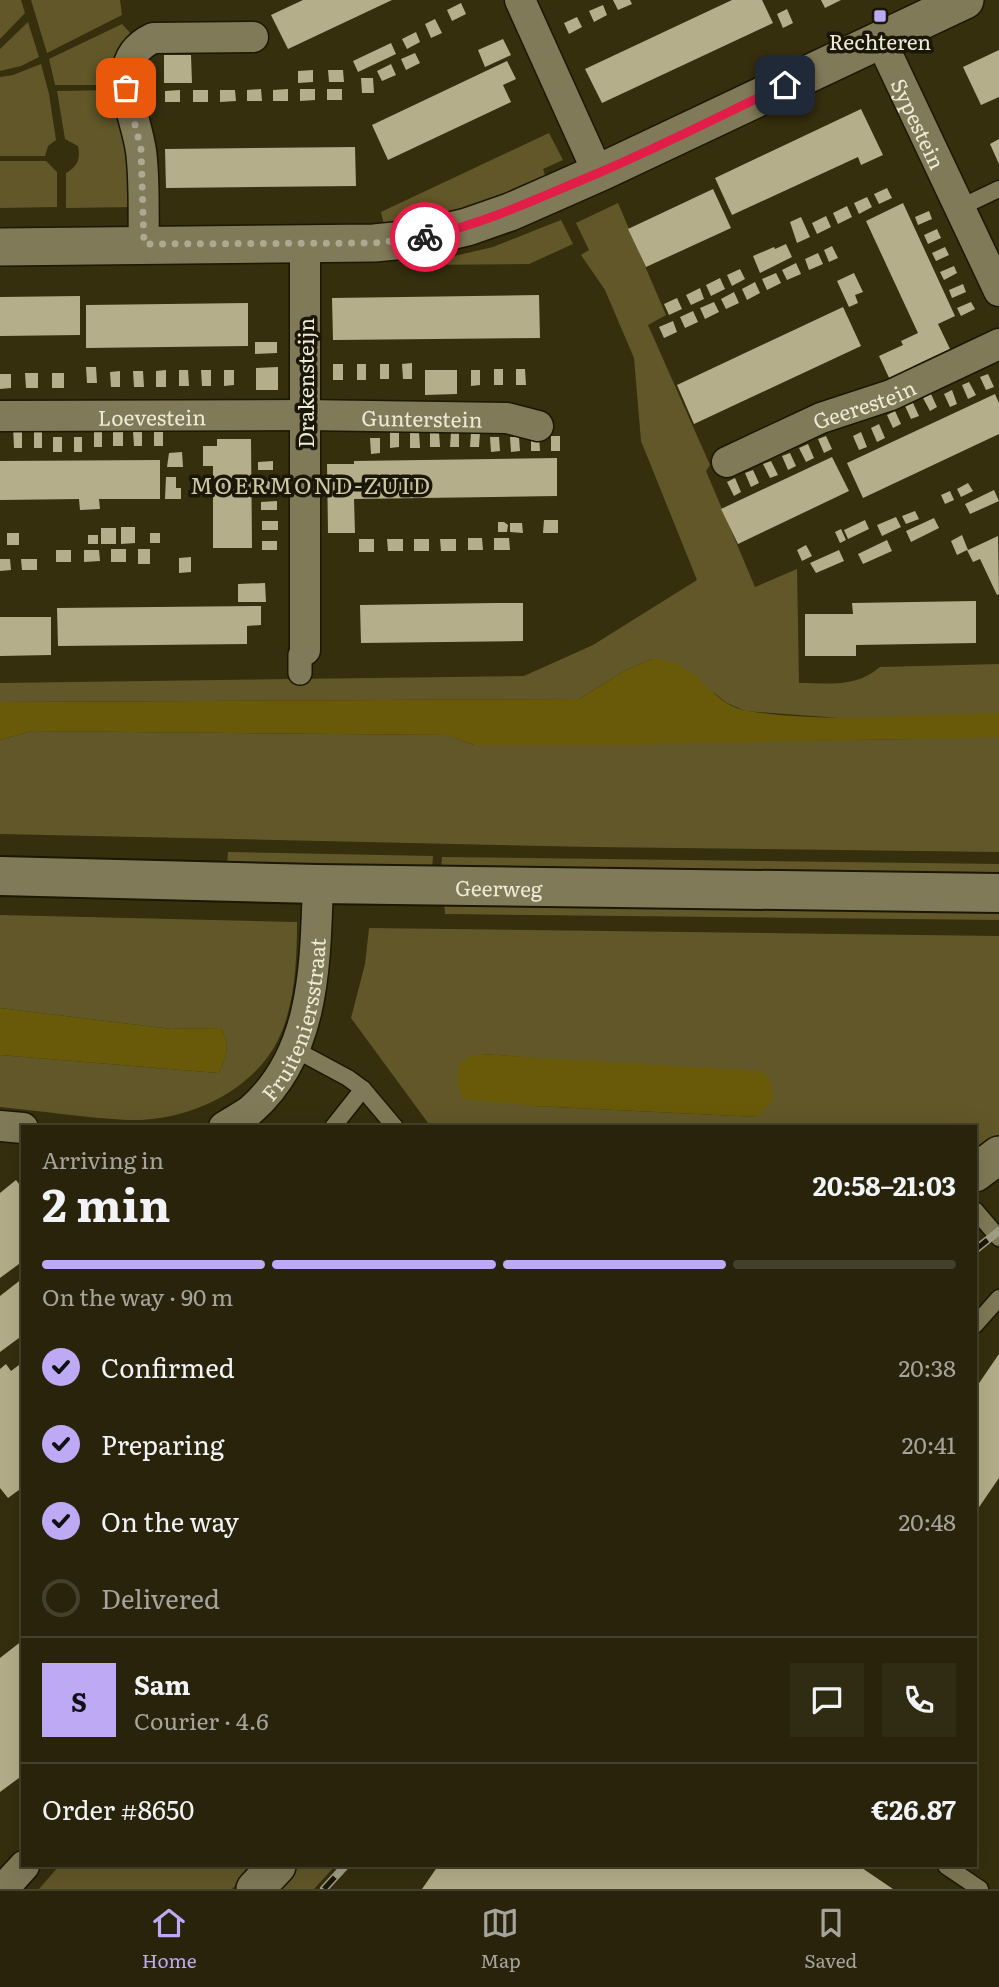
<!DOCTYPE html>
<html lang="en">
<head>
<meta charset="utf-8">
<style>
  :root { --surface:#28230a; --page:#302b13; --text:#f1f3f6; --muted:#a5a49c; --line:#44402b; --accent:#bea9f5 }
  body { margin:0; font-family:Literata,serif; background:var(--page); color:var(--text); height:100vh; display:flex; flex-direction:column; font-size:26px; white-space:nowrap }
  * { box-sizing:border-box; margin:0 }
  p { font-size:23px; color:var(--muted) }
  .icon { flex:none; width:38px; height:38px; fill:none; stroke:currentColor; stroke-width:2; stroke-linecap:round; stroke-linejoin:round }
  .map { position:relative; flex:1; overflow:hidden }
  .details { position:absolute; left:21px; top:1125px; width:956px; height:742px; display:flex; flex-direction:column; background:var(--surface); border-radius:0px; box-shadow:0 7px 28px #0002,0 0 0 2px var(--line) }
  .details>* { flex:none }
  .pin { position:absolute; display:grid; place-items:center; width:60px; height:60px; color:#fff; margin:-30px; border-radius:14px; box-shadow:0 4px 10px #0006 }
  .courier { position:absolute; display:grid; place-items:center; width:70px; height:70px; margin:-35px; border:5px solid #e11d48; border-radius:50%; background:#fff; color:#222; box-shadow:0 2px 9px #0007 }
  .headline em { font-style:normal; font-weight:700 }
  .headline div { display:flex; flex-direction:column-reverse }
  .headline { display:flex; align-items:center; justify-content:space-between; height:119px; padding:0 21px }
  h1 { font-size:46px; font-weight:700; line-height:52px }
  .bar { display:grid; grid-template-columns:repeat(4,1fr); gap:10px 7px; align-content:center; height:84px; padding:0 21px }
  .bar i { height:9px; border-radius:5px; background:var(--line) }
  .bar .selected { background:var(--accent) }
  .bar p { grid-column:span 4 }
  .line { display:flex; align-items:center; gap:18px; padding:0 21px; border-top:2px solid var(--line) }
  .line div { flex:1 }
  .round { display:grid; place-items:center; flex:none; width:74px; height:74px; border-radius:0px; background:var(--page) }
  ol { padding:0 21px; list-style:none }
  li { display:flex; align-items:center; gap:21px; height:77px }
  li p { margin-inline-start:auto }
  li .icon { padding:7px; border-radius:50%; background:var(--accent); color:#111; stroke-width:4 }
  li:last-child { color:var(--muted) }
  li i { width:38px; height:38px; border:4px solid var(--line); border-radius:50% }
  .tabs { display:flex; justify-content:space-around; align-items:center; height:98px; border-top:2px solid var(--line); background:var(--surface); font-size:19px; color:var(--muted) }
  .tabs a { display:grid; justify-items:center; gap:4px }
  .tabs .selected { color:var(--accent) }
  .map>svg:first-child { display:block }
  .green { fill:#615728; fill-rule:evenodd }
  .water { fill:#685a09 }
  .building { fill:#b5ae8a }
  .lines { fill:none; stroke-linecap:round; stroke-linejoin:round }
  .service-casing { stroke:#1c1701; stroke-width:19 }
  .pedestrian-casing { stroke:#1c1701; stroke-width:26 }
  .minor-casing { stroke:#1c1701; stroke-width:33 }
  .tertiary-casing { stroke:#1c1701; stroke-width:40 }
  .secondary-casing { stroke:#1c1701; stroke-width:42 }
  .service { stroke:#817a58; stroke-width:16 }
  .pedestrian { stroke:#817a58; stroke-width:23 }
  .minor { stroke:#817a58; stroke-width:30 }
  .tertiary { stroke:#817a58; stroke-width:37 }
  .secondary { stroke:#817a58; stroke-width:38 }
  .rail-casing { stroke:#a29e85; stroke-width:8 }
  .rail { stroke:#1a1709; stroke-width:5; stroke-dasharray:16; stroke-linecap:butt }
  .done { stroke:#ada991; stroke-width:7; stroke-dasharray:0 12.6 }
  .route { stroke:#e11d48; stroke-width:9 }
  .poi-dot { fill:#bea9f5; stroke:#1a1709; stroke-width:2.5 }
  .labels { text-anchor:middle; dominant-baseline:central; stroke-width:7; stroke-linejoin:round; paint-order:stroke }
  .poi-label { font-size:21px; fill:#edead7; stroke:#1a1709 }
  .street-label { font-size:21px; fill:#edead7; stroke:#1a1709 }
  .neighbourhood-label { font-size:23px; letter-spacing:2px; fill:#cec7a2; stroke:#1a1709 }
</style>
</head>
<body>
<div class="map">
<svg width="999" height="1889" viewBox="0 0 999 1889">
  <rect width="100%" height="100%" fill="#352f0e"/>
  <g class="green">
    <polygon points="0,0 21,0 25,13 0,39"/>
    <polygon points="31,0 120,0 122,15 47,53"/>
    <polygon points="28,22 39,57 21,66 0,71 0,49"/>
    <polygon points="122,24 134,37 118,85 55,85 49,59"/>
    <polygon points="41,64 49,94 56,140 48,146 45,156 0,156 0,77 13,75"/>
    <path d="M117 90 134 207 66 208V173C77 167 81 159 78 146L65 139 57 91Z"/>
    <path d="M549 133 563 160 543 169 546 178C493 201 441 216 384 225L381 212Z"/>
    <polygon points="0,161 46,161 57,172 57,207 0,208"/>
    <path d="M618 203 666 315 648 325 710 465 706 471 755 587 797 569 799 683C829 683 856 688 880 667L999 664V852L593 847 0 834V740L32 731 447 735 474 745 910 739 839 718 745 711 727 703 714 693 652 659 626 670 579 699 0 702V683L524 676 593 645 697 580 641 441 634 358 605 290 581 255 589 250 576 223Z"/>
    <polygon points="561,220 573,244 529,264 416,265 493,247"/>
    <polygon points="228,852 433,856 432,869 227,866"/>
    <polygon points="442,857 999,864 999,877 441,869"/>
    <polygon points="444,902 999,909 999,920 445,914"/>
    <path d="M0 915 297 922C297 961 295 1007 277 1042 250 1094 183 1122 128 1120 85 1118 42 1111 0 1107V1055L218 1073C227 1059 231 1042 220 1028L171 1029 0 1008Z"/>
    <path d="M369 928 999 936V1146L975 1163V1127H431L351 1018 365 964ZM481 1054 637 1065 758 1117 534 1106Z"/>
    <polygon points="59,1866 254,1866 232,1889 39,1889"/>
    <polygon points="297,1866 335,1866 314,1889 275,1889"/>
  </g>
  <g class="water">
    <path d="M652 659C702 661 707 704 748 711 830 724 916 714 999 713V737L628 745H474L446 735 32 731 0 740V702L579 699 626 670Z"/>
    <path d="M0 1008 171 1029 220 1028C231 1042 227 1059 218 1073L0 1055Z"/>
    <polygon points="481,1054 760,1071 769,1077 774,1099 758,1117 534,1106 463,1099 457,1083 459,1065 466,1058"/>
  </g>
  <g class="building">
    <polygon points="303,0 392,0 288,49 271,15"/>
    <polygon points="613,0 630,0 632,4 618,10"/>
    <polygon points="732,0 762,0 773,23 602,103 585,69"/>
    <polygon points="821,0 841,0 825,8"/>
    <polygon points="461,3 466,14 452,21 447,10"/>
    <polygon points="603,5 607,15 594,22 589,11"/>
    <polygon points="787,9 793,23 783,28 777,14"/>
    <polygon points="577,17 582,27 569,34 564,23"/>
    <polygon points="435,19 442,33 431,38 425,24"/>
    <polygon points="416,32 420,42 407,49 402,39"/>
    <polygon points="503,39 511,55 485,67 478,50"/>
    <polygon points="391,43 396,54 358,72 353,61"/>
    <polygon points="999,50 999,97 981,105 963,67"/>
    <polygon points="415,53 420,63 406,70 401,59"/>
    <polygon points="164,55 191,55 192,83 164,83"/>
    <polygon points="507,61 516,79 503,85 511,102 388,160 372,125"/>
    <polygon points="391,64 396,75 382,81 377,71"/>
    <polygon points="313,70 313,82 298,83 298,71"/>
    <polygon points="328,70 343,70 344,82 329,82"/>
    <polygon points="361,78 373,78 374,93 362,93"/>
    <polygon points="261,89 262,101 247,101 247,90"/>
    <polygon points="288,89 288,101 273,101 273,90"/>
    <polygon points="300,89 315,89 315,100 300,101"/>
    <rect x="327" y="89" width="15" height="11"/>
    <polygon points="180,90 180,102 165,102 165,91"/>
    <rect x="193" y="90" width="15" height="12"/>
    <polygon points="220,90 235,90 236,101 220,102"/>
    <polygon points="861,109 883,155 861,165 858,157 732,215 715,178"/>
    <polygon points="999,139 999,164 990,144"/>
    <polygon points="355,147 356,186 166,188 165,149"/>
    <polygon points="887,188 892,198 879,204 874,194"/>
    <polygon points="713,189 731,228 646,267 628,229"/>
    <polygon points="867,197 872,207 859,214 854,203"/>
    <polygon points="903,203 955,316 938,324 950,349 914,366 915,370 891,382 879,356 903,345 901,341 918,333 866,221"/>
    <polygon points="847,206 852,217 838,224 833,213"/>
    <polygon points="929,211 932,219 918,225 915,217"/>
    <polygon points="826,216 831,227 817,234 812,223"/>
    <polygon points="801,217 810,237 797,243 790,222"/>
    <polygon points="937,229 941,238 928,244 924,235"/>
    <polygon points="786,244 792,257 760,273 753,256 774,247 775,249"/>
    <polygon points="832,246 838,258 829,262 824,250"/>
    <polygon points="945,247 949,255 936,261 932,253"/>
    <polygon points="818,253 823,264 809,270 805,259"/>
    <polygon points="796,263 801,274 787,280 782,270"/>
    <polygon points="954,266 957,273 944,280 940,272"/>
    <polygon points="740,269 745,279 732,286 727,275"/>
    <polygon points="776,273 781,283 767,290 762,279"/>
    <polygon points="854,273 863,292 855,295 858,303 849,307 837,281"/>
    <polygon points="720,278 725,289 711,296 706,285"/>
    <polygon points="755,282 760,293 747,300 742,289"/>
    <polygon points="963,284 966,292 952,298 949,290"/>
    <polygon points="700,288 704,299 691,305 686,295"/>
    <polygon points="734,292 739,303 726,309 721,299"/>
    <polygon points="539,295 540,338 333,340 332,298"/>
    <polygon points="80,296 80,335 0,336 0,297"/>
    <polygon points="677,298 682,309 669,315 664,304"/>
    <polygon points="714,302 719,312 705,319 700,308"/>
    <polygon points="971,302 975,309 961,316 957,308"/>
    <polygon points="248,303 248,346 86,348 86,305"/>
    <polygon points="843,307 861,346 694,424 677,385"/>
    <polygon points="693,311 698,322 685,328 680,317"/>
    <polygon points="673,321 677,332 664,338 659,327"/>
    <polygon points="255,342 277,342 277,353 255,354"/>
    <polygon points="412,363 412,379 403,379 402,364"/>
    <rect x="333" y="364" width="10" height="16"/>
    <rect x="357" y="364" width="9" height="16"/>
    <rect x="380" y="364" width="9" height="15"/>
    <polygon points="86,367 96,367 97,383 87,383"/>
    <polygon points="278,367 278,390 256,390 256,368"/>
    <rect x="494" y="369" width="9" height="16"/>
    <polygon points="516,369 525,369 526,385 516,385"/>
    <polygon points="166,370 166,387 156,387 156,371"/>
    <polygon points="179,370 188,370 189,386 179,386"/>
    <polygon points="201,370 211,370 211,386 202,386"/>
    <polygon points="224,370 234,370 234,385 224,386"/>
    <polygon points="425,370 457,370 457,394 425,395"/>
    <polygon points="471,370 480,370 480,385 471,386"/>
    <polygon points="120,371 120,387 111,387 110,372"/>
    <polygon points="133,371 143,371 144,387 134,387"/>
    <polygon points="25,373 38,373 38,388 26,388"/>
    <rect x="52" y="373" width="12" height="15"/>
    <polygon points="0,374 11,374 11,388 0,389"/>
    <polygon points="988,374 994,387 986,390 980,377"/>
    <polygon points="969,382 976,395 968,399 962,385"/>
    <polygon points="952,390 957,404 950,407 944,394"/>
    <polygon points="931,394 937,407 930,411 923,398"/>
    <polygon points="995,394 999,403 999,434 863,498 847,463"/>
    <polygon points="913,403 919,416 911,419 905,406"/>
    <polygon points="895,411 901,424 893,428 887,415"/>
    <polygon points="879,424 885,438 877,442 871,428"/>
    <polygon points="13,425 22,425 22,448 14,448"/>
    <polygon points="133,431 142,431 142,446 134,446"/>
    <rect x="154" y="431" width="9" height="15"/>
    <rect x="34" y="432" width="8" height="16"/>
    <rect x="94" y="432" width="8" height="15"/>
    <rect x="113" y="432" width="10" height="14"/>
    <polygon points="390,432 399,432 399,447 390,448"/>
    <polygon points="410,432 419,432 420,448 410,448"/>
    <polygon points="430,432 439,432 440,447 430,447"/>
    <polygon points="451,432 459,432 459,447 450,447"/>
    <polygon points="471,432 480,432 479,447 470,447"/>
    <polygon points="861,432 867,447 859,450 853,436"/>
    <polygon points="531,436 539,436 540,451 531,451"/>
    <rect x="551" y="436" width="9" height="15"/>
    <polygon points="826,436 832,449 824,453 818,439"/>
    <rect x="53" y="437" width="9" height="15"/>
    <rect x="74" y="437" width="8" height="15"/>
    <polygon points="490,437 499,437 500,451 491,452"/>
    <polygon points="510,437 519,437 520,451 511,452"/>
    <polygon points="370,438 380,438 380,453 371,454"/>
    <polygon points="217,439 251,439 252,548 213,548 213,466 203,466 203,446 217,446"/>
    <polygon points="808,444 814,458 806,462 799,448"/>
    <polygon points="182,452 183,467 167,467 169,453"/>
    <polygon points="790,453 796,466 788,470 782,456"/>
    <polygon points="832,457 849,491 738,544 721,509"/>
    <polygon points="557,458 557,496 354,499 355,533 328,533 327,464 354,464 354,461"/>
    <polygon points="160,460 160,499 99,499 100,509 80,510 79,499 0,500 0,461"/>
    <polygon points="273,461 273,470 258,470 258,462"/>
    <polygon points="771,461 778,475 770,478 763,464"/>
    <polygon points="753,470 759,483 751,487 745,473"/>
    <polygon points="166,477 176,477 176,488 181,488 181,499 165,499"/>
    <polygon points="735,478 741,492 734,496 727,482"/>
    <rect x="259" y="481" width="14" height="9"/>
    <polygon points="968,483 973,491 961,497 957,489"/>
    <polygon points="994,490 999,501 970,514 965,504"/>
    <polygon points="950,491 954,500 945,504 941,495"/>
    <polygon points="277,501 277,510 261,510 261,502"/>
    <polygon points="915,511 919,519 906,524 902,516"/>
    <polygon points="896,517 901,527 882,536 877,525"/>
    <polygon points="934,518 939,528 911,542 906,531"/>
    <polygon points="544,520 558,520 558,533 543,533"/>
    <polygon points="865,520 869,529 848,539 844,530"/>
    <rect x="262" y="521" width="16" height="9"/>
    <polygon points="498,522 504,522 508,525 507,532 498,532"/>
    <polygon points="510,523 522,523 523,533 510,532"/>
    <polygon points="121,527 135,527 135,543 121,544"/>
    <rect x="101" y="528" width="15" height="16"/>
    <polygon points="841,529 846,540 840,543 835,532"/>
    <rect x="7" y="533" width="12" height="12"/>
    <rect x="150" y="533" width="10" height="10"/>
    <rect x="88" y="535" width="10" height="9"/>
    <polygon points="962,535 968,550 998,536 999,594 997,595 980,559 973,562 967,550 957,555 951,541"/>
    <polygon points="468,538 482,538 483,550 468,550"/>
    <polygon points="494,538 509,538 510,550 494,550"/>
    <rect x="359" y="539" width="15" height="13"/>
    <polygon points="387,539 403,539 403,551 388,551"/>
    <rect x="414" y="539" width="15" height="12"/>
    <polygon points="440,539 456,539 456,551 441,551"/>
    <polygon points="887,540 892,551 863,564 858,554"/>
    <rect x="262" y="541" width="15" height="9"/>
    <polygon points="806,545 812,556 802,561 797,550"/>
    <rect x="111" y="549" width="15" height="13"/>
    <rect x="138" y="549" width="12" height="15"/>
    <rect x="56" y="550" width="15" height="12"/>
    <polygon points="84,550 99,550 100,561 84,562"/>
    <polygon points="839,550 844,561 816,573 810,563"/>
    <polygon points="191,557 191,572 179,573 179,558"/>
    <polygon points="0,559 10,559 11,570 0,571"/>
    <polygon points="21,559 37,559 37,570 22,570"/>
    <polygon points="265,583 266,602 238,602 238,584"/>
    <polygon points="976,601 976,643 856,645 856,656 805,656 805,614 853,614 852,603"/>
    <polygon points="495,603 523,603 523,641 361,643 360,605"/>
    <polygon points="261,606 261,625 247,626 247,644 58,646 57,608"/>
    <polygon points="0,617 51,617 51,655 0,656"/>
    <polygon points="16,1180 23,1189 23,1261 0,1278 0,1193"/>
    <polygon points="23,1278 23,1335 0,1352 0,1296"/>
    <polygon points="999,1354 999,1478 975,1513 975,1389"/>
    <polygon points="23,1362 23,1487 8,1498 0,1488 0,1369 6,1364 11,1371"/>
    <polygon points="23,1640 23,1775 0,1792 0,1658"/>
    <polygon points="438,1866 859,1866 893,1889 422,1889"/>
  </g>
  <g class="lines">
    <defs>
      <g id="service">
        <polyline points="959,208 999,189"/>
        <polyline points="296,1050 348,1078 363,1089 395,1127"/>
        <polyline points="333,1127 363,1089"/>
        <polyline points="975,1210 999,1238"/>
        <polyline points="975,1325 999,1298"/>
        <polyline points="946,1866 980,1889"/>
      </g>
      <polyline id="pedestrian" points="300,673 300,655 305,650"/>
      <g id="minor">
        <polyline points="520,0 598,173"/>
        <path id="s1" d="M880 39 999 291"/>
        <polyline points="305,243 305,650"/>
        <path d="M144 244C143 213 145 181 141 151 136 113 105 61 153 38L253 37"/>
        <path id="s2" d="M0 416 304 415 507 418 538 426"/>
        <path id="s3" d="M727 462 821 418 891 395 999 344"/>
        <polyline points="0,1126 23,1128"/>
        <path id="s4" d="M224 1127C233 1121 243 1116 251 1110 316 1053 315 963 318 884"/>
        <polyline points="3,1889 24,1866"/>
      </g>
      <g id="tertiary">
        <polyline points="0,247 374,243 416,239 467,227 510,212 603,171 965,0"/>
        <polyline points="975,1173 999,1155"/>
        <polyline points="255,1889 277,1866"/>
      </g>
      <g id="secondary">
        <path id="s5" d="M0 876 318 884 999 893"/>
      </g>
    </defs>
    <use href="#service" class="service-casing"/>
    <use href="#pedestrian" class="pedestrian-casing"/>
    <use href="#minor" class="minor-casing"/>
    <use href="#tertiary" class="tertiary-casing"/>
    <use href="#secondary" class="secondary-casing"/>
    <use href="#service" class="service"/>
    <use href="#pedestrian" class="pedestrian"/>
    <use href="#minor" class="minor"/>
    <use href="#tertiary" class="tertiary"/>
    <use href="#secondary" class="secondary"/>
    <defs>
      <g id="rail">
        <polyline points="975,1250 999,1231"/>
        <polyline points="324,1889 345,1866"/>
      </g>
    </defs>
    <use href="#rail" class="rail-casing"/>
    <use href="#rail" class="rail"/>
  </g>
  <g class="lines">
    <polyline class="done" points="126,88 141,149 144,244 374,243 425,237"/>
    <path class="route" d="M425 237C489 222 536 199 596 174 660 147 722 115 785 85"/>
  </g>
  <rect class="poi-dot" x="873" y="9" width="14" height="14" rx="3.5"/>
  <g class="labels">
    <g class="poi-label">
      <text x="880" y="40">Rechteren</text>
    </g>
    <g class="street-label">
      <text stroke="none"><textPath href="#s1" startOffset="93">Sypestein</textPath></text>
      <text transform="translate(304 383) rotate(-90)">Drakensteijn</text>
      <text stroke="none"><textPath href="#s3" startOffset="149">Geerestein</textPath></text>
      <text stroke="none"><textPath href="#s2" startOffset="152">Loevestein</textPath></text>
      <text stroke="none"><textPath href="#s2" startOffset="422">Gunterstein</textPath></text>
      <text stroke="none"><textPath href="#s5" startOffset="499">Geerweg</textPath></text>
      <text stroke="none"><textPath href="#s4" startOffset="136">Fruiteniersstraat</textPath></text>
    </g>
    <g class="neighbourhood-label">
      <text x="311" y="484">MOERMOND-ZUID</text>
    </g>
  </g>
</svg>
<div class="pin" style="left:126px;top:88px;background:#ea580c"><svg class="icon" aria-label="bag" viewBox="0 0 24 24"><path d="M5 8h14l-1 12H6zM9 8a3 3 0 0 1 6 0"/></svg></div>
<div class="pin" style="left:785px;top:85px;background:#1f2937"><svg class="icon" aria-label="home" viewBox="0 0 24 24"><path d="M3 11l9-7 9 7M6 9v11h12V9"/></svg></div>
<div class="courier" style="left:425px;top:237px"><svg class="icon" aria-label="bike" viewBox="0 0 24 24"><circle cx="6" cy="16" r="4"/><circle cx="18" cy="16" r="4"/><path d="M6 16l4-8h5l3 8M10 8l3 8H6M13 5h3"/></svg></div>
<section class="details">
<div class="headline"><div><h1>2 min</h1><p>Arriving in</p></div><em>20:58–21:03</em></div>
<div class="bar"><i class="selected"></i><i class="selected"></i><i class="selected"></i><i></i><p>On the way · 90 m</p></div>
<ol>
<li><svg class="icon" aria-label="check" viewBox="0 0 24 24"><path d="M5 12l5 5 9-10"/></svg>Confirmed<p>20:38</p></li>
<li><svg class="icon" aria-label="check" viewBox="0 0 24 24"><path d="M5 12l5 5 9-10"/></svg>Preparing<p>20:41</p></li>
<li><svg class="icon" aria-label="check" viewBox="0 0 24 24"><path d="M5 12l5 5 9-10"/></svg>On the way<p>20:48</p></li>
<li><i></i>Delivered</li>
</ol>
<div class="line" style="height:126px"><b class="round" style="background:var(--accent);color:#111">S</b><div><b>Sam</b><p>Courier · 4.6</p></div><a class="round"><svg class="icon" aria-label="chat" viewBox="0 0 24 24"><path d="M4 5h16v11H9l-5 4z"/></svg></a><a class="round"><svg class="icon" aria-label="phone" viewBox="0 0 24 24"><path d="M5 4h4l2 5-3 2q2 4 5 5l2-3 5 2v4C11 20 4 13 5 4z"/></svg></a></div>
<div class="line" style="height:91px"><div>Order #8650</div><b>€26.87</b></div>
</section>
</div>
<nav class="tabs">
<a class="selected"><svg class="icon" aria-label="home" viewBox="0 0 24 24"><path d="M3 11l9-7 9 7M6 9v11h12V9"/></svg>Home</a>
<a><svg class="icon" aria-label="map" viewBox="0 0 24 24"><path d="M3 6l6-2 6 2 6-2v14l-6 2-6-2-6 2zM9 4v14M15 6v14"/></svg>Map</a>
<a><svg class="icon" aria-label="saved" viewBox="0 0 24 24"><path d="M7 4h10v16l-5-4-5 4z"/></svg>Saved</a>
</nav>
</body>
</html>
